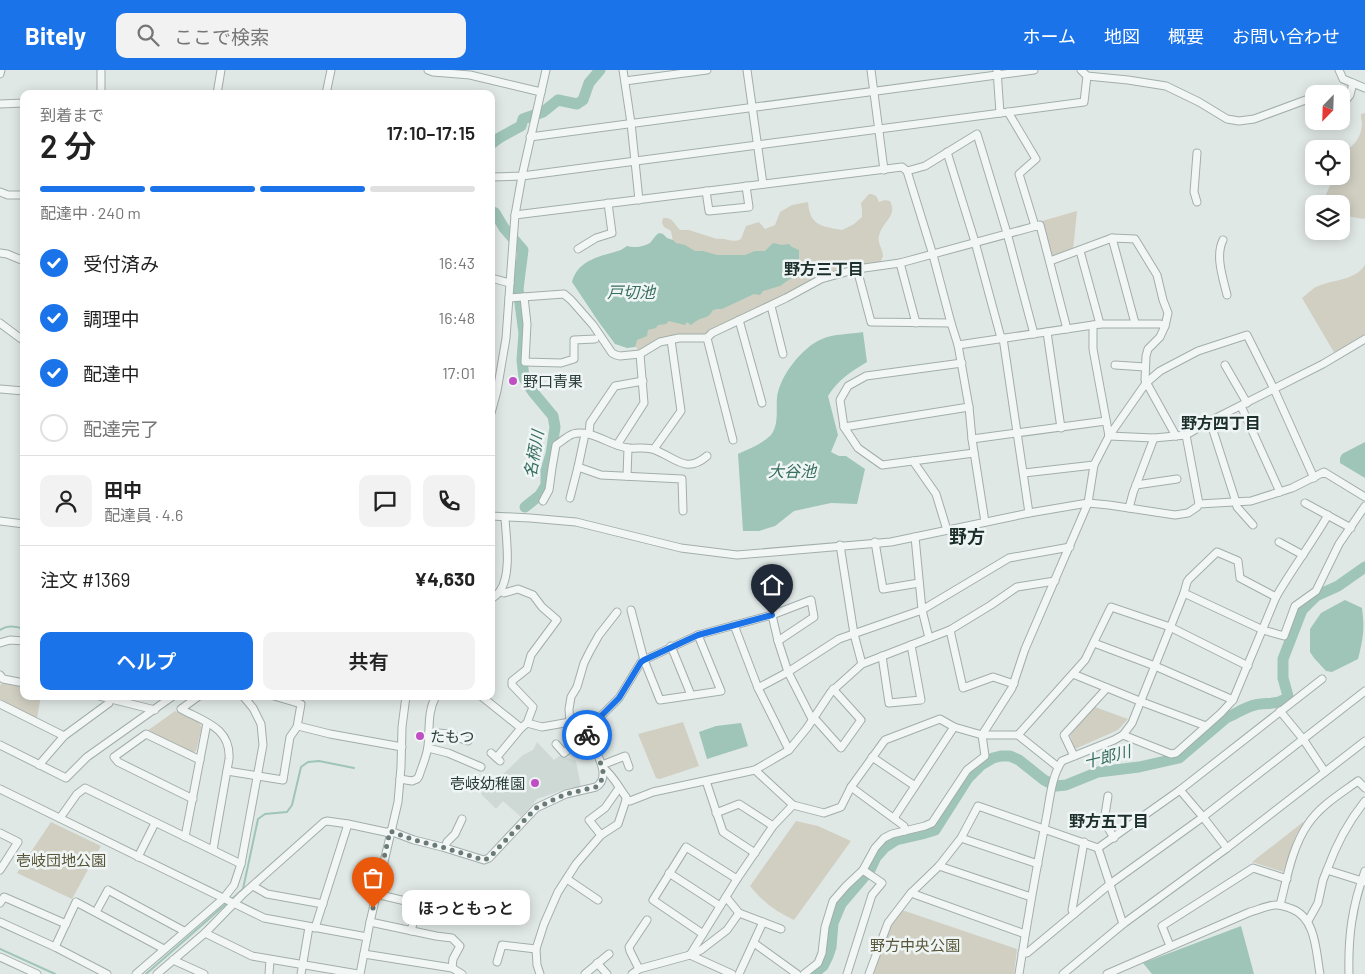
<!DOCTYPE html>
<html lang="ja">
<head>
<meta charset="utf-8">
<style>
  :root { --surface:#fff; --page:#f2f2f2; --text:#222; --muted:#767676; --line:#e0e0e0; --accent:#1a73e8 }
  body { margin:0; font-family:Barlow,"Noto Sans JP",sans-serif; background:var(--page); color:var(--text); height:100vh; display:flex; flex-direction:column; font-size:19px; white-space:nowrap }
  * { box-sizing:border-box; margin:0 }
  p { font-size:16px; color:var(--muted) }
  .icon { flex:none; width:28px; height:28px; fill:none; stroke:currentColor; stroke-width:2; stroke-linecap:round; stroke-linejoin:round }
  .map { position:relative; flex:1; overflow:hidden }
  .side { position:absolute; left:20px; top:20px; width:475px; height:610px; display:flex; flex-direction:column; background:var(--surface); border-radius:10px; box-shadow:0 2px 12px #0003 }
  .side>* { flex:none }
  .needle { width:32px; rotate:203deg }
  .tools { position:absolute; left:1305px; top:15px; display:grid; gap:10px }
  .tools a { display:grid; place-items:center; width:45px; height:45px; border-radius:10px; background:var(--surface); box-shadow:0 2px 12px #0003; font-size:25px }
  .pin { position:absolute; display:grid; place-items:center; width:42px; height:42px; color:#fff; margin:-51px -21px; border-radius:50% 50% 50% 0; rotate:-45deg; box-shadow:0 0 5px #0007 }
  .pin .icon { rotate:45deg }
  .courier { position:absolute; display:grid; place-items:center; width:50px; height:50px; margin:-25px; border:4px solid #1a73e8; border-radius:50%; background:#fff; color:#222; box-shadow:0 1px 6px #0007 }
  .bubble { position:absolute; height:35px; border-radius:10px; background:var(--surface); box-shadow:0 2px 12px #0003; font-size:16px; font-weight:600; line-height:35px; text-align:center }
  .overview em { font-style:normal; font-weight:600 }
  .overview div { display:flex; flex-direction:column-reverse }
  .overview { display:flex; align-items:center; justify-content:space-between; height:85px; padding:0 20px }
  h1 { font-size:32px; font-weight:600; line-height:38px }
  .bar { display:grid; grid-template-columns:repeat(4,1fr); gap:8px 5px; align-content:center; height:60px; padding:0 20px }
  .bar i { height:6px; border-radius:4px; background:var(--line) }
  .bar .on { background:var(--accent) }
  .bar p { grid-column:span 4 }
  .line { display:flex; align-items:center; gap:12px; padding:0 20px; border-top:1px solid var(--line) }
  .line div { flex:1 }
  .round { display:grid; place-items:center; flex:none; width:52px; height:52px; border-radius:10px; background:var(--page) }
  ol { padding:0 20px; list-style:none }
  li { display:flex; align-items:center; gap:15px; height:55px }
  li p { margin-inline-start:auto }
  li .icon { padding:5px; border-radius:50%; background:var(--accent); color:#fff; stroke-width:4 }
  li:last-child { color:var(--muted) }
  li i { width:28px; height:28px; border:2px solid var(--line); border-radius:50% }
  .button { display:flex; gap:10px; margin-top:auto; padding:10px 20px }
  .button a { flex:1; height:58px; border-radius:10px; background:var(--accent); color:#fff; font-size:20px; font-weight:600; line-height:58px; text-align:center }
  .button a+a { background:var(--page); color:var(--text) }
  header { display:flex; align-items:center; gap:30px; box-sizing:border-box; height:70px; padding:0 25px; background:var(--accent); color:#fff }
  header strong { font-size:24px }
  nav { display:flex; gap:28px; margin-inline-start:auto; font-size:18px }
  .search { width:350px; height:45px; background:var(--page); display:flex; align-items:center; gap:12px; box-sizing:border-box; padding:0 18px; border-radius:10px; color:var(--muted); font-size:19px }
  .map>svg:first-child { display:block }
  .built { fill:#ced9d6 }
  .green { fill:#d1cfc2 }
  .water { fill:#9ec5b7 }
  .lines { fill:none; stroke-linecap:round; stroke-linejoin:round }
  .stream { stroke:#9ec5b7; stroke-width:2 }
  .river { stroke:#9ec5b7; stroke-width:11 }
  .minor-casing { stroke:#a2aeab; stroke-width:9 }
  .minor { stroke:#f2f6f5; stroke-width:7 }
  .done { stroke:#6a7a76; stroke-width:5; stroke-dasharray:0 9 }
  .route { stroke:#1a73e8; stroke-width:6 }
  .poi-dot { fill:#c04fc3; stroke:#eff5f4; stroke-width:2 }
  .labels { text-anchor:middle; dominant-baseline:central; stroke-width:5; stroke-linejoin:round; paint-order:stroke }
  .poi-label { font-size:15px; fill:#2a3e39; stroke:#eff5f4; text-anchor:start }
  .park-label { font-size:15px; fill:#585638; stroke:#eff5f4 }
  .neighbourhood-label { font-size:16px; font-weight:bold; fill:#1c2f2b; stroke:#eff5f4 }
  .water-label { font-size:16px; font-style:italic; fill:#376e5d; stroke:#eff5f4 }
  .quarter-label { font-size:18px; font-weight:bold; fill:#1c2f2b; stroke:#eff5f4 }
</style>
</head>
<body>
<header>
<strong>Bitely</strong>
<div class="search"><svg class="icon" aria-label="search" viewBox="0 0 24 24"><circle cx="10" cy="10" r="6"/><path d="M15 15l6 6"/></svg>ここで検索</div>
<nav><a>ホーム</a><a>地図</a><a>概要</a><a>お問い合わせ</a></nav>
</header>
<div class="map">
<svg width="1365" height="904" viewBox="0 0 1365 904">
  <rect width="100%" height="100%" fill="#e0e8e6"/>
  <polygon class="built" points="537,672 554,690 561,685 576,691 581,717 569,718 537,729 521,747 503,731 496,739 481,724 495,707 498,709 523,685 533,680"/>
  <g class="green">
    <path d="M1365 43V148L1364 149 1341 145V134H1322L1334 106H1341V82C1355 78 1365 62 1361 48V44Z"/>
    <path d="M869 124C875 124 877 126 879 132L885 130 890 131C898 147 882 151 879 166 877 173 883 179 883 186 882 188 881 191 880 193L820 207 706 266H681L642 280H638L634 275V272L644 261 765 183C743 187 721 188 698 183 690 181 681 175 673 172L671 161 664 157 662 153 663 148C673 147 674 154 680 160H689L717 169C726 167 732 174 741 169L746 156 759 152 765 159 775 155 780 142 792 135 808 132C810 156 821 156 842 160L854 154 862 147V141L861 133Z"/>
    <polygon points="1077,141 1073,180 1053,186 1051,183 1042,151"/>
    <path d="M1365 195V265L1335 284 1302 228C1306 225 1310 221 1314 218 1330 209 1354 212 1365 195Z"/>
    <polygon points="3,613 24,617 24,626 41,626 37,648 0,629 0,615"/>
    <polygon points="1095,637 1128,649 1118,660 1075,679 1070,665"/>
    <polygon points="175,641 198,652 202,657 196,681 192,683 147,661"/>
    <polygon points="683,652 699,696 660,709 656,708 638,664"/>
    <path d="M796 751 818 756 851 771 794 850C776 842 762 831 750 816Z"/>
    <polygon points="51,752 101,776 72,829 17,803"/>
    <polygon points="1303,752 1304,754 1296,765 1283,802 1252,792"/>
    <polygon points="902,840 1017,879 1014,904 874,904 890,856"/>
  </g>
  <g class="water">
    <path d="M659 163 663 164 667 168 673 170 676 173 685 175 695 181H703L717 185H745L755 181H765L773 173 782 175 789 174 792 177 799 180V196L801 201 780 216 763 221 760 225 754 224 722 239H717L713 240C709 248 704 247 698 250 695 252 693 253 691 255L687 252 685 255 669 251 666 254 658 255 656 258 648 260 647 266 637 270 635 277 627 278 615 274 598 251 572 212C578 189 602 186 621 180L627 176C634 178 645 177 651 172 654 168 655 166 659 163Z"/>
    <path d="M863 262 867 292C850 302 839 309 828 326L838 365 831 382 839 386H846L865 399 857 434 831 433 794 441 775 456 759 461H743L738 384C749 379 762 374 771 365 779 355 776 339 777 328 779 307 802 277 822 269 833 264 851 264 863 262Z"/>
    <polygon points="1365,372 1365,408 1340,393 1340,388 1342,384"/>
    <path d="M1345 530 1362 538C1365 559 1363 569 1358 589L1332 602 1326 601 1314 588 1310 582V559L1321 543Z"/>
    <polygon points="741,653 748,676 707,689 699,662 716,656"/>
    <polygon points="1241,856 1254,904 1152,904 1143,893"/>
  </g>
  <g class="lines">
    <g class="stream">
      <path d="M0 560C7 555 16 556 24 559"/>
      <polyline points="231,830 243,819 258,749 265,744 287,742 292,735 301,697 308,692 319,691 354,698"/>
      <polyline points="0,879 55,904"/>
      <polyline points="146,904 227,833"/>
    </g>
    <g class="river">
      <polyline points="491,74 499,68 521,56 523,49 543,42 558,30 577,34 583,30 589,13 600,0"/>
      <polyline points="491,141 495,143 504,158 523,180 518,219 524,263 522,290 524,308 533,322 553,346 555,357 551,384 546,400 546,415 540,425 525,437"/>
      <path d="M813 904 823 896 828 886 831 877 833 853 841 834 870 800 876 787 885 777 896 770 922 764 935 760 968 708 981 695 993 688 1001 686H1010L1019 690 1044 710 1056 716 1066 715 1098 702 1139 697 1179 688 1226 648C1236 644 1245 637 1255 635 1266 632 1281 636 1288 626L1283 608V589L1302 540 1316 526 1338 516 1365 497"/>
    </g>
    <defs>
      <g id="minor">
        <polyline points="101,0 101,24"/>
        <polyline points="428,0 433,2 470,5 541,22"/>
        <polyline points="623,0 631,53 639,130"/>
        <polyline points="747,0 763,114"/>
        <polyline points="871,0 884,100"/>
        <polyline points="997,0 1000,43"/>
        <polyline points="1081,0 1087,6 1128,10 1166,16 1199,32 1227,49 1239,51 1254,49 1311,28 1314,29"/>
        <polyline points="1339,0 1343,9 1365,18"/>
        <polyline points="0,4 1,0"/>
        <polyline points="625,11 707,0"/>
        <polyline points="217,24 221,0"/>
        <polyline points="326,24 331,0"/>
        <polyline points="1341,31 1345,31 1350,25 1353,13"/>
        <polyline points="0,34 24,33"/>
        <polyline points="1008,42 1036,89 1019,104 1035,156"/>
        <polyline points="530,67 1034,0"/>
        <polyline points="947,82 975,172 1001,268"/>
        <polyline points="1197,83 1194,122 1197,132"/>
        <polyline points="907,101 925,96 977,64 1007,163 1034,264"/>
        <polyline points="491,107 522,106 1084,32 1087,6"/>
        <polyline points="706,121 709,141 749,137 746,116"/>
        <polyline points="0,122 8,125 24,125"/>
        <polyline points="515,145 902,97 907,101 933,185 951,253 958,275 969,337 972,369 985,452"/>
        <polyline points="1112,168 1135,253"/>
        <path d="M1223 170C1215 186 1223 208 1227 225"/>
        <polyline points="578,179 596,168 612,163 608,133"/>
        <polyline points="1080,181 1100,254"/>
        <polyline points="0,183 7,184 24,191"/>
        <polyline points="1050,191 1112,168 1135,169 1157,205 1163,230 1168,243 1165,256 1160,267 1148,279 1146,286 1145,310 1176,366"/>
        <polyline points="900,193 916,253"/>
        <polyline points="857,199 871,252 951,253"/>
        <polyline points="491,208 510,213"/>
        <polyline points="524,227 527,254 525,292 561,293 574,289 574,270 595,269"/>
        <polyline points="509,228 564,224 571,230 593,255 612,283 616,285 620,286 640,284 660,272 679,268 707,268 712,263 786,228 821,209 857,199 900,193 1040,155 1067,259"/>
        <polyline points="771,236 783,284"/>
        <polyline points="739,250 762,333"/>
        <polyline points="0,253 24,271"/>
        <polyline points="1093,255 1093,279 1109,366"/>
        <polyline points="1047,262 1061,358"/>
        <polyline points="707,268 733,370"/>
        <polyline points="1003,268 1029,443"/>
        <polyline points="958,275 1100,254 1160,254 1165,256"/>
        <polyline points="962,293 866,306 848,316 840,330 844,357 858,378 882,395 974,383"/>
        <polyline points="1115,295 1145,297"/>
        <polyline points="1225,295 1247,333"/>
        <polyline points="0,319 24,321"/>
        <polyline points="1241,336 1280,422"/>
        <polyline points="491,343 497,321 506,268 515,145 522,106 546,0"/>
        <polyline points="1210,351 1235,429 1237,437 1253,455"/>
        <polyline points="844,357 969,337"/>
        <polyline points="589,364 590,353 615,316 643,311"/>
        <polyline points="1186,365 1199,434"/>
        <polyline points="1109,366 1154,368 1186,365 1210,351 1323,294 1365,269"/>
        <polyline points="972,369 1106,351"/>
        <polyline points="617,375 644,333 640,284"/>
        <polyline points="654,379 681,341 671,270"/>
        <polyline points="913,391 936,424 947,460"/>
        <polyline points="578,397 601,405 682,409 683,441"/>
        <polyline points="1024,403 1094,395"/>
        <polyline points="627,406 628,378"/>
        <polyline points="1136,415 1177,409"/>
        <polyline points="570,428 578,397 585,364"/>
        <path d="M543 431 549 420 552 398 556 375C561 372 567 366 573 364 592 359 610 376 628 378 638 379 646 376 655 380 676 388 686 404 707 386"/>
        <polyline points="1305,433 1351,458"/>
        <polyline points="1129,438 1133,423 1154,368"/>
        <polyline points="491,446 530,448 576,452 681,478 737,485 891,472 1029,443 1088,433 1109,435 1175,445 1188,443 1197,437 1199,434 1251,431 1292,418 1324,402 1365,427"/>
        <polyline points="0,451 24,454"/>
        <polyline points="915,467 922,540 929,568"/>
        <polyline points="875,472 883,519 919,513"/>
        <polyline points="1279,472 1303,485"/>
        <polyline points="840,475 854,564 862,594"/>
        <polyline points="1184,523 1263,560 1284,566 1295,536 1316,521 1339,474 1365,436"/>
        <path d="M491 529C494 527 498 524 500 521 512 503 506 468 505 448"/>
        <polyline points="631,540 644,590 660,630 721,621 698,565"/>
        <polyline points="772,545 778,571 788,602 812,649 817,651 841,678 861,650 833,619"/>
        <polyline points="734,555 758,618 789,680"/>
        <polyline points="950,560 963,618 993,607 1014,614"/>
        <polyline points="0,573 10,570 24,571"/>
        <polyline points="1094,573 1155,596 1233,630"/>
        <polyline points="671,576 691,625"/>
        <polyline points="882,586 889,633 921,630 911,575"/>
        <polyline points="1073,604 1142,632 1206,656"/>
        <polyline points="0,605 3,609 24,613"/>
        <polyline points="758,618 788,602 839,569 922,540 1009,488 1070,477"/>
        <polyline points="99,626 155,640"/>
        <path d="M199 626 181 639C205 652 231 658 229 689L213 780"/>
        <polyline points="481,626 521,658"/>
        <polyline points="0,634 64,666"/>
        <polyline points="1280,641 1303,669 1325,702"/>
        <polyline points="570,652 569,639 571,627 577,617 584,593 590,581 599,565 617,542"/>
        <polyline points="298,656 330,664 402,677"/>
        <polyline points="429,662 448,664 468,671"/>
        <polyline points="585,662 619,628 641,592 644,590 698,565 772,545 811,530 814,547 778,571"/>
        <polyline points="1018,665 1085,590 1111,537 1170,557 1248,596"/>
        <path d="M1123 665 1171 684 1176 683 1221 643 1233 630 1276 527C1292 499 1312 473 1328 445"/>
        <polyline points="556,674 564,683 587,665"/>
        <polyline points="0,675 66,708 87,687 173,626"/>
        <polyline points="428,678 448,683 481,697"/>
        <polyline points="491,683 500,691"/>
        <polyline points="1074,686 1064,665 1107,618"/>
        <polyline points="497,687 521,658 527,653 533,637 512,615 512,611 527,599 531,585 557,550 542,537 533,525 518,519 504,523 500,521"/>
        <polyline points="872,687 915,716"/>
        <polyline points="39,695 64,666 109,633 110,628"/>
        <polyline points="602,695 625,686 629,697"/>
        <polyline points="755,700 793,735 824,743 841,737 851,717 885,670 940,649 954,657 982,665 1018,665 1058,697"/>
        <polyline points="227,701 283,710 290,667 297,657 301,634 274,626"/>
        <path d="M400 709 412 711 417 709 419 706C422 696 427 686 428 676 430 659 427 642 436 626"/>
        <polyline points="706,711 723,762 755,783"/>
        <polyline points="851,717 904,756 905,761"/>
        <polyline points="0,719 264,848 367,867"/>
        <polyline points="1180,720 1203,747 1227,778"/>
        <polyline points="1108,726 1104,751 1114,768"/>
        <polyline points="193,729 118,692 114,687 146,664 200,690"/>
        <polyline points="626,730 630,731 653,722 755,700 789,680 807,658 831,622 862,594 950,560 991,535 1017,517 1055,511"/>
        <polyline points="716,743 739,734 773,756"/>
        <polyline points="60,748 77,724 85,718 241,794"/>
        <polyline points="894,748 954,657"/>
        <path d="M390 761 414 770 442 777 484 790 489 788 536 738 566 724 596 717C609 709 601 692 596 681 593 675 590 668 586 663 582 659 575 655 570 652L542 657 527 653"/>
        <polyline points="0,763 18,772 0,800"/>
        <polyline points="601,765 589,750 605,738 619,718"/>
        <polyline points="185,767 207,653"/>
        <polyline points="961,768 1038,794"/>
        <polyline points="445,777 447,772 455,764 462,749"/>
        <polyline points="1098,778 1180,720 1322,609"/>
        <polyline points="1098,778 1123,854"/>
        <polyline points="138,787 155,753"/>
        <polyline points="939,796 1031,827"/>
        <path d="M1327 800C1336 775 1348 752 1365 731"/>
        <polyline points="669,803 720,836"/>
        <polyline points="567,809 598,830"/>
        <polyline points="253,816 267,824 323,834"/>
        <polyline points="911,823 1025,864"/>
        <polyline points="376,824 439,839"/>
        <polyline points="726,827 739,843 781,859"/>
        <polyline points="0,833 4,827 66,854"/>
        <path d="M1280 835C1287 808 1292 777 1308 754 1320 736 1340 724 1358 711L1365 718"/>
        <polyline points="96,842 108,820 184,861"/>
        <polyline points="1074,844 1072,840 1084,772"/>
        <polyline points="1308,851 1318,833 1323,810 1327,800 1365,812"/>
        <polyline points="0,852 55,877 107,904"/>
        <polyline points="370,852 436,866 452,868 460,876 453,889 452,898"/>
        <polyline points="315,858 348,754"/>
        <polyline points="411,861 418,834"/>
        <polyline points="205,863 252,886 358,904"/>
        <polyline points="703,864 653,830 686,777 737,809"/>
        <polyline points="754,873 797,904"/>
        <polyline points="1170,876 1162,856 1253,798 1287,809"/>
        <polyline points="55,877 76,832 164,879"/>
        <polyline points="1022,883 1027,883 1110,814 1203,747 1365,621"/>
        <polyline points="364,884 452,898 462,904"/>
        <polyline points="690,885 737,809 773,756 793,735"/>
        <polyline points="690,885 732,904"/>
        <polyline points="0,887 37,904"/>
        <polyline points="173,890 204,904"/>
        <polyline points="497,892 502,875 536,879"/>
        <polyline points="597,893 607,904"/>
        <polyline points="639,899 630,881 629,877 647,850"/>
        <polyline points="136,904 223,829 234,815 241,794 263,675 261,654 253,638 243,626"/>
        <polyline points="157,904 205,863 242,825 324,752 327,751 348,754 390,763"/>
        <polyline points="269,904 270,890"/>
        <polyline points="301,904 309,857"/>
        <polyline points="360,904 370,852 398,732 401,697 402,657 406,626"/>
        <path d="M540 904 537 895 536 879 544 854 558 822 576 794 601 765 618 754 626 730V727C619 718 613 705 603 698"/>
        <polyline points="585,904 609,884"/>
        <polyline points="632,904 639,899 690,885 701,880 727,860 739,843"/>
        <polyline points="739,904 763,852"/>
        <polyline points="804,904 818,893 822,883 825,857 833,831 846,816 863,800 875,778 884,768 892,764 925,756 932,753 967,700 985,686 982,665 1012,618 1025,579 1088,433 1094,395 1109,366 1146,313 1160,301 1198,281 1247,265 1274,319 1314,408"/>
        <polyline points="847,904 872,825 882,813 863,800"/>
        <polyline points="869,904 888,853 911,823 939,796 961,768 978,736 1098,778"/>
        <path d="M1019 904C1027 852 1036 801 1046 749 1050 730 1051 707 1062 691L1114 670 1123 665 1132 653 1184 523 1187 512 1189 509 1217 482 1238 491 1240 508 1276 527"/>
        <polyline points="1063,904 1123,854 1227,778 1365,671"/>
        <path d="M1107 904 1250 842C1258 840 1268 835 1276 835 1282 835 1287 837 1292 839 1316 848 1316 882 1320 904"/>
        <path d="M1349 904C1348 867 1352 836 1365 801"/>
      </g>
    </defs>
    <use href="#minor" class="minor-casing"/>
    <use href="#minor" class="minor"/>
  </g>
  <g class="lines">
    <path class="done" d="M373 838 390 761 414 770 442 777 484 790 489 788 536 738 566 724 596 717C602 713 603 706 603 698L587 665"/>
    <polyline class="route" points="587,665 585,662 619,628 641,592 644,590 698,565 772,545"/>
  </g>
  <g class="poi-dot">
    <circle cx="513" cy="311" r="5"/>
    <circle cx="420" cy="666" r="5"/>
    <circle cx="535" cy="713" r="5"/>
  </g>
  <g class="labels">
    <g class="poi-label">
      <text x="523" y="311">野口青果</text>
      <text x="430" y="666">たもつ</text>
      <text x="525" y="713" text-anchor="end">壱岐幼稚園</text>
    </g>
    <g class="park-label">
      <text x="61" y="790">壱岐団地公園</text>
      <text x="915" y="875">野方中央公園</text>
    </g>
    <g class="neighbourhood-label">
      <text x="824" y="198">野方三丁目</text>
      <text x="1221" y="352">野方四丁目</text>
      <text x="1109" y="750">野方五丁目</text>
    </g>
    <g class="water-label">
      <text x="631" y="221">戸切池</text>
      <text transform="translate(533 384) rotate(-80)">名柄川</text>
      <text x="792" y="400">大谷池</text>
      <text transform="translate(1107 686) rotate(-14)">十郎川</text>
    </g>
    <g class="quarter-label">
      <text x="967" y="466">野方</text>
    </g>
  </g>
</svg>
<div class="tools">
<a><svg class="needle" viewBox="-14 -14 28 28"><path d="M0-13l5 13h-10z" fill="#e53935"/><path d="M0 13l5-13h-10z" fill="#767676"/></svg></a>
<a><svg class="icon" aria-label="locate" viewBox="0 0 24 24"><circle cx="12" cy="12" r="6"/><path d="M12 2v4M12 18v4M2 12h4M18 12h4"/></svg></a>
<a><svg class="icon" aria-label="layers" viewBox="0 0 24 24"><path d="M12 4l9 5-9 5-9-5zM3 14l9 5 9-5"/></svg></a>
</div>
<div class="pin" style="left:373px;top:838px;background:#ea580c"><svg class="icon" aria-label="bag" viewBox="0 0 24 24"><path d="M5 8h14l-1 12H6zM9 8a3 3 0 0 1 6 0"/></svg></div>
<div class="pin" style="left:772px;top:545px;background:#1f2937"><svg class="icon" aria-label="home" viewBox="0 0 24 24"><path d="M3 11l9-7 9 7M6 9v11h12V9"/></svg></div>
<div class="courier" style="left:587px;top:665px"><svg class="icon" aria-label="bike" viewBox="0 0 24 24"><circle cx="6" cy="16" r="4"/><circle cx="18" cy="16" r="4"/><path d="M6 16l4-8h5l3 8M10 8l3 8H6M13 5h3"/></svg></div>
<div class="bubble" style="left:402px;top:820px;width:128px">ほっともっと</div>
<section class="side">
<div class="overview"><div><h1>2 分</h1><p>到着まで</p></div><em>17:10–17:15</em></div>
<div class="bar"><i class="on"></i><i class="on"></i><i class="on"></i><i></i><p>配達中 · 240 m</p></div>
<ol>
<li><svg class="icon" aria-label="check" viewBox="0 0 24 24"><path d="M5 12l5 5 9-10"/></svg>受付済み<p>16:43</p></li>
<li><svg class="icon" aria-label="check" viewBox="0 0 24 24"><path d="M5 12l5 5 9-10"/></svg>調理中<p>16:48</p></li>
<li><svg class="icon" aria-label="check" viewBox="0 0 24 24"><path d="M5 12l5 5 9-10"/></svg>配達中<p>17:01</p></li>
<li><i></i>配達完了</li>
</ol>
<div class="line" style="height:90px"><a class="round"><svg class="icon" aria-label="person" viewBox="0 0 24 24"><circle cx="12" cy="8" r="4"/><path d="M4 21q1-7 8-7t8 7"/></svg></a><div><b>田中</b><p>配達員 · 4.6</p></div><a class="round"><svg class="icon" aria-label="chat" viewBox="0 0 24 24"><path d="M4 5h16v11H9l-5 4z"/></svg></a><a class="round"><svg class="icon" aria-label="phone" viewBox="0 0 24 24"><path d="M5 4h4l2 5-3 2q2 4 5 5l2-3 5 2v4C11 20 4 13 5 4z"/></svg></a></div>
<div class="line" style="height:65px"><div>注文 #1369</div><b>¥4,630</b></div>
<div class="button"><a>ヘルプ</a><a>共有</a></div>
</section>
</div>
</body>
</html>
